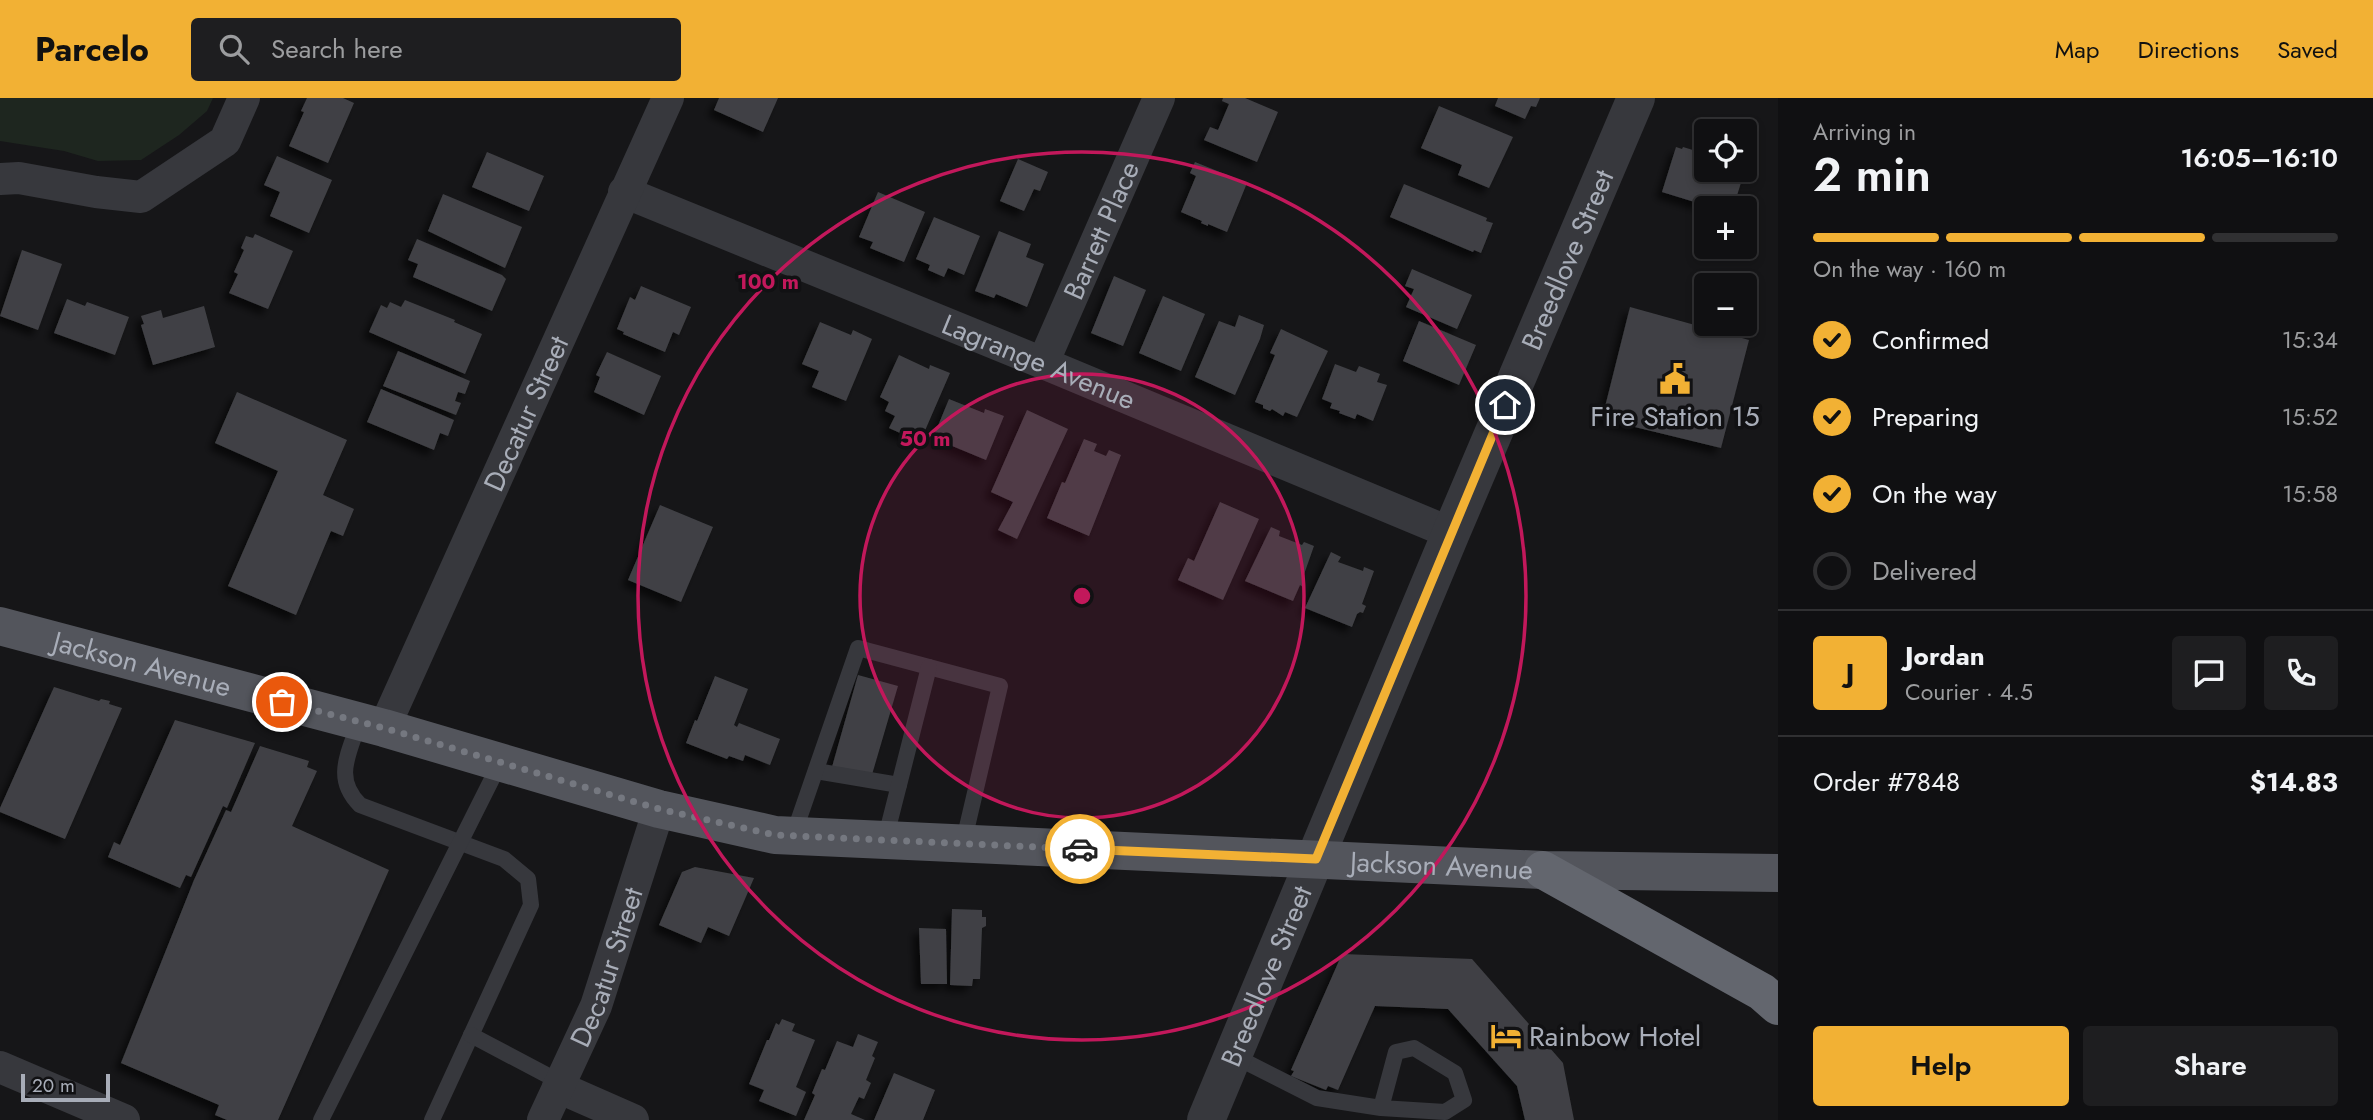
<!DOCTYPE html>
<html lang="en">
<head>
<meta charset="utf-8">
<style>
  :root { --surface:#101012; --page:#1e1e20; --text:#f1f3f6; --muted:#9c9d9f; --line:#303032; --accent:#f2b134 }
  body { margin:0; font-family:Jost,sans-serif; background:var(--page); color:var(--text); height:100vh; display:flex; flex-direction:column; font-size:26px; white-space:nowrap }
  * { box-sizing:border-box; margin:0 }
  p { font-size:23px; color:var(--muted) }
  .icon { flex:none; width:38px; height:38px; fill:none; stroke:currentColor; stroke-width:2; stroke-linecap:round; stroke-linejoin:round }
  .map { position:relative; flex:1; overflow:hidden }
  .sheet { display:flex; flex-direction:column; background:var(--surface); width:595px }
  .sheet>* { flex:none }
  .tools { position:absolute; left:1694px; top:21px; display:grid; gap:14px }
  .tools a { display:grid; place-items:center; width:63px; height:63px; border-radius:7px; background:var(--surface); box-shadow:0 4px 10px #0003,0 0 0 2px var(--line); font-size:35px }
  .scale { position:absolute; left:21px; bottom:18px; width:89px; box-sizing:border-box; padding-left:7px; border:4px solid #a8adb8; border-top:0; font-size:19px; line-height:24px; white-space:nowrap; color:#a8adb8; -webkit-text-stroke:5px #111113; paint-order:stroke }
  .pin { position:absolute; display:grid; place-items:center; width:60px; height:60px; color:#fff; margin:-30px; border:4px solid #fff; border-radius:50%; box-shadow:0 2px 7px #0007 }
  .courier { position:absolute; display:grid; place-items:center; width:70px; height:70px; margin:-35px; border:5px solid #f2b134; border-radius:50%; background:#fff; color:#222; box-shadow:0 2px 9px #0007 }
  .headline em { font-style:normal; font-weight:600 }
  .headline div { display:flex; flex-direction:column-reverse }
  .headline { display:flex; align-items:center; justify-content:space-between; height:119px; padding:0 35px }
  h1 { font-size:46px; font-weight:600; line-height:52px }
  .bar { display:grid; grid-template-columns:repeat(4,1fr); gap:10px 7px; align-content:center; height:84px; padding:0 35px }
  .bar i { height:9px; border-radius:5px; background:var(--line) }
  .bar .current { background:var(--accent) }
  .bar p { grid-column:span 4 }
  .line { display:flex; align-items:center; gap:18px; padding:0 35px; border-top:2px solid var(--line) }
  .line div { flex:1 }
  .round { display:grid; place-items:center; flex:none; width:74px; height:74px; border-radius:7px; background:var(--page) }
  ol { padding:0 35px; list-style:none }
  li { display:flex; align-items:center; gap:21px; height:77px }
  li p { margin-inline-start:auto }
  li .icon { padding:7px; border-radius:50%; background:var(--accent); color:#111; stroke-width:4 }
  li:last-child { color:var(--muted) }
  li i { width:38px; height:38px; border:4px solid var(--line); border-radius:50% }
  .cta { display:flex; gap:14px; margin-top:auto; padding:14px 35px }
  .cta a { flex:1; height:80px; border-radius:7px; background:var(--accent); color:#111; font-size:28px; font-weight:600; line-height:80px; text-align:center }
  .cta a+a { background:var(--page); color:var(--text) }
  header { display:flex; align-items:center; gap:42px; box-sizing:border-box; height:98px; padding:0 35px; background:var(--accent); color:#111 }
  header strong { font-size:33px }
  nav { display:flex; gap:38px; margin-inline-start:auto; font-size:24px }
  .search { width:490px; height:63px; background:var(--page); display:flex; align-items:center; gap:18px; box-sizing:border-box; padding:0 24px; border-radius:7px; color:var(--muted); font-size:26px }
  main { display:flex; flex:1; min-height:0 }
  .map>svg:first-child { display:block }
  .green { fill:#1e261f }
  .building { fill:#404145; filter:url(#shadow) }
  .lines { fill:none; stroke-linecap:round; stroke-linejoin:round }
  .service { stroke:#37383d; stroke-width:16 }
  .minor { stroke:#37383d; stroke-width:32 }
  .tertiary { stroke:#37383d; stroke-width:38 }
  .primary { stroke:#53555c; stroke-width:38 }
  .motorway { stroke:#63666e; stroke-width:38 }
  .done { stroke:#757880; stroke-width:7; stroke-dasharray:0 12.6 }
  .route { stroke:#f2b134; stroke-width:9 }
  .ring { fill:none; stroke:#c2185b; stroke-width:3.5 }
  .labels { text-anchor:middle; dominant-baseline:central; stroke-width:7; stroke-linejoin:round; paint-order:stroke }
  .street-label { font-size:28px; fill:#a8adb8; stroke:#111113 }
  .poi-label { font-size:28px; fill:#a8adb8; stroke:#111113 }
  .centre { fill:#c2185b; stroke:#111113; stroke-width:3.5 }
  .ring-label { font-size:21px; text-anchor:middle; font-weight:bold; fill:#c2185b; stroke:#111113; stroke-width:7; stroke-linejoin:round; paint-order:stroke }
</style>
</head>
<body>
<header>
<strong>Parcelo</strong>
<div class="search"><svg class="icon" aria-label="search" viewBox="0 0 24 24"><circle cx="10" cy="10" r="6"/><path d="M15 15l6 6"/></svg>Search here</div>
<nav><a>Map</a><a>Directions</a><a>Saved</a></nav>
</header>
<main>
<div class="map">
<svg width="1778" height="1022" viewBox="0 0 1778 1022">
  <defs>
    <filter id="shadow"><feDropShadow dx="-6" dy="6" stdDeviation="3.5" flood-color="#0009"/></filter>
  </defs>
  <rect width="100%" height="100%" fill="#161618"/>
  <polygon class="green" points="0,0 213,0 207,13 179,37 141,62 98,63 64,53 0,43"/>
  <g class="building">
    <polygon points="307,0 343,0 354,5 328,65 289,48 304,14 301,13"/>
    <polygon points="719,0 778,0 763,34 714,12"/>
    <polygon points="1223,0 1245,0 1278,14 1257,64 1204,42 1210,29 1218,32 1229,6 1222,3"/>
    <polygon points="1498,0 1540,0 1536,9 1531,8 1525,21 1495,8"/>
    <polygon points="1439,8 1513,39 1489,90 1458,77 1462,67 1421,50"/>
    <polygon points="1676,49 1682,51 1683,49 1706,56 1706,72 1745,72 1734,107 1703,98 1701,106 1662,94"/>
    <polygon points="487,54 544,78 529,113 472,89"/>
    <polygon points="277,58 332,82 309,135 270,118 280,94 264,87"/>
    <polygon points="1018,61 1048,74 1040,93 1034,91 1024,113 1000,103"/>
    <polygon points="1195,64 1247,85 1227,134 1208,126 1208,128 1201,125 1202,123 1181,114 1196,78 1190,75"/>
    <polygon points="1404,86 1487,120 1486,123 1493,125 1481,155 1474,152 1473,154 1390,119"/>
    <polygon points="878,94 925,114 904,164 870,150 873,144 859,139"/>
    <polygon points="443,96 522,129 505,170 428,133"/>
    <polygon points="934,119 980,138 964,177 948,170 944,179 928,172 930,167 916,161"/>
    <polygon points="999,133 1031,146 1026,159 1044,166 1027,209 996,196 994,200 975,193"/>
    <polygon points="255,136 293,153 268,211 229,195 238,176 234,174 244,152 241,150 246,138 253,140"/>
    <polygon points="417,141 502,177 506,181 492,213 413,179 418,166 408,162"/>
    <polygon points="22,152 62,166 38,232 0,218"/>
    <polygon points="1412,171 1472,197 1457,231 1406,209 1414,191 1405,188"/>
    <polygon points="1114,178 1146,192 1123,248 1091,235"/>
    <polygon points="641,188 691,209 679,237 673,234 665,254 623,236 624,234 617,231 630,199 635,202"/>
    <polygon points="1163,198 1205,216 1181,273 1139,255"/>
    <polygon points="67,201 85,208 87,204 129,219 115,257 54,235"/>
    <polygon points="405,202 455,222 454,224 482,236 465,276 369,234 381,207 387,210 390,204 401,209"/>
    <polygon points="204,208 215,249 153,267 141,227 144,226 141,218 161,212 163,220"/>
    <polygon points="1630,209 1749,242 1721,350 1602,321"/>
    <polygon points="1239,217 1264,227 1260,241 1235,297 1195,279 1219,223 1235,229"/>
    <polygon points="1419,223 1476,247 1459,287 1403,263"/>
    <polygon points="820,224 851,237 853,232 872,241 846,303 812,289 819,273 802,266"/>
    <polygon points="1281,231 1328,253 1297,319 1285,314 1283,318 1272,311 1270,313 1263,310 1263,307 1255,304 1275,257 1270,255"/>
    <polygon points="398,253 470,283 465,296 458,294 455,303 461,305 456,317 383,288"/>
    <polygon points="607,254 661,278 644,317 594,294 600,279 596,277"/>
    <polygon points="899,257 929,271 930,267 950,275 920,344 889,330 895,318 885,313 889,304 880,299"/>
    <polygon points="1335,266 1356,274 1359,268 1380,276 1377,284 1387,287 1373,323 1357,316 1355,321 1339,315 1340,313 1330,310 1332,305 1322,301"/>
    <polygon points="381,291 454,322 448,338 440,335 434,352 367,324"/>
    <polygon points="237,294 347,342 323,397 354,411 343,438 331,433 296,517 228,488 278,373 215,345"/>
    <polygon points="949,301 984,315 985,311 1004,318 986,362 933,340"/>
    <polygon points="1027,312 1068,331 1017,441 998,432 1013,404 991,394"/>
    <polygon points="1084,341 1097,346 1094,353 1106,358 1109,352 1121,357 1089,438 1047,420 1062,384 1065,385"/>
    <polygon points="1220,404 1259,421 1223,502 1178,482 1188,460 1194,463"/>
    <polygon points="660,407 713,429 681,504 628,482"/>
    <polygon points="1271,429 1280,433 1279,438 1302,447 1304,444 1314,448 1302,482 1305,483 1303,489 1300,487 1293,503 1245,483"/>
    <polygon points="1331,454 1341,459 1338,464 1363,473 1364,469 1374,473 1362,506 1366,508 1363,515 1360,514 1357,516 1352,529 1305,510"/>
    <polygon points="858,577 898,588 871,680 832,669"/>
    <polygon points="715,578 748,591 734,627 737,629 739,625 780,641 770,667 745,657 743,663 729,658 727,661 686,645 695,622 697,623"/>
    <polygon points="54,589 99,603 101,601 110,603 109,606 122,610 65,741 0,714 0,710"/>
    <polygon points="175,622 255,645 227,710 223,708 191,779 186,777 180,790 108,759 114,744 120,747"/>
    <polygon points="260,648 309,663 307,669 317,673 292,728 389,772 278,1022 227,1022 215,1017 219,1007 121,965 194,782 226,712 231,714"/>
    <polygon points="695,769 754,780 729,838 708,829 701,845 659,827 682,774"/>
    <polygon points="952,811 982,812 982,819 986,819 986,828 982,830 980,881 973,881 972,888 950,887"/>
    <polygon points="919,830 946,831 947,886 921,886"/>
    <polygon points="1342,856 1472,861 1563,965 1574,1022 1525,1022 1517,988 1448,911 1375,908 1338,992 1328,988 1326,992 1291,978 1294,973 1291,972"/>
    <polygon points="782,921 795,926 792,933 815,942 796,989 806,994 796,1018 759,1003 764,992 749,986 767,942 769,942 776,925 779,927"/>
    <polygon points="858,936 878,944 872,958 875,960 866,982 871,985 864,1001 859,999 851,1016 865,1022 804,1022 815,997 812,995 822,971 825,972 837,943 853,949"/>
    <polygon points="894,975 935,992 923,1022 874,1022"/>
  </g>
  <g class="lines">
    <g class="service">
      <path d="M359 624C349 656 333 680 360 707L504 761 528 781 531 807 432 1022"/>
      <polyline points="816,673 899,687"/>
      <polyline points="793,738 858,550 1000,588 963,746"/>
      <polyline points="885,742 929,569"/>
      <polyline points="471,937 560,984"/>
      <polyline points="1234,958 1317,1000 1381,1010 1445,1014 1464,1002 1455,975 1414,950 1396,954 1381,1010"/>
      <polyline points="321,1022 500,665"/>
    </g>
    <g class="minor">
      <polyline points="0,81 19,80 96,94 141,99 225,43 244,0"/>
      <path id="s1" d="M624 94 1043 265 1451 435"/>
      <path id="s2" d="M1043 265 1159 0"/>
      <path id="s3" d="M384 630 668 0"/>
      <polyline points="0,969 124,1022"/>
      <polyline points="558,989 633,1022"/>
      <path id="s4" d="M543 1022 596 908 659 711"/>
    </g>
    <path class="tertiary" id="s5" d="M1206 1022 1451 435 1636 0"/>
    <path class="primary" id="s6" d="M0 528 384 630 659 711 775 737 1543 772 1778 775"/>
    <polyline class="motorway" points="1543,772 1762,894 1778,908"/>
  </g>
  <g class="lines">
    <polyline class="done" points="282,604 384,630 659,711 775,737 1080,751"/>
    <polyline class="route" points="1080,751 1316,761 1505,307"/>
  </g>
  <circle cx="1082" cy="498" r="222" fill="#c2185b" fill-opacity=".12"/>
  <g class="ring">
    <circle cx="1082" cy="498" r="222"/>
    <circle cx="1082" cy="498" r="444"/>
  </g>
  <defs>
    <symbol id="civic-bare" viewBox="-9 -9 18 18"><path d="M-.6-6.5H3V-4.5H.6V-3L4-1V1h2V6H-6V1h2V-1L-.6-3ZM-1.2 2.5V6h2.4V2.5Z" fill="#f2b134" stroke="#111113" stroke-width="2.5" paint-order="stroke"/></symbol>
    <symbol id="hotel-bare" viewBox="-9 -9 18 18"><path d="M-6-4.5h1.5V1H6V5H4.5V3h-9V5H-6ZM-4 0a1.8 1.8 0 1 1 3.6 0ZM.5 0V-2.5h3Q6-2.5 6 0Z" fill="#f2b134" stroke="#111113" stroke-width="2.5" paint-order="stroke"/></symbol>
  </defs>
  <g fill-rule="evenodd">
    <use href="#civic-bare" x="1653" y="259" width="44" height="44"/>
    <use href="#hotel-bare" x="1484" y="916" width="44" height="44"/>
  </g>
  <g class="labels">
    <g class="street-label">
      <text stroke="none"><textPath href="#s2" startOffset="145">Barrett Place</textPath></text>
      <text stroke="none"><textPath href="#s5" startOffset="933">Breedlove Street</textPath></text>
      <text stroke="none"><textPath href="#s1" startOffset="448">Lagrange Avenue</textPath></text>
      <text stroke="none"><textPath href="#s3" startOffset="345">Decatur Street</textPath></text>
      <text stroke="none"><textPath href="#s6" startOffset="147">Jackson Avenue</textPath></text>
      <text stroke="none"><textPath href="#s6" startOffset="1470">Jackson Avenue</textPath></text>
      <text stroke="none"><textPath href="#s4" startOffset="166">Decatur Street</textPath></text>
      <text stroke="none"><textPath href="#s5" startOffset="156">Breedlove Street</textPath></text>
    </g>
    <g class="poi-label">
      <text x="1675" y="318">Fire Station 15</text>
      <text x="1529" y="938" text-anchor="start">Rainbow Hotel</text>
    </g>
  </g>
  <circle cx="1082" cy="498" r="10" class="centre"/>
  <g class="ring-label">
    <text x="768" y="191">100 m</text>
    <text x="925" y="348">50 m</text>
  </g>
</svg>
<div class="tools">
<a><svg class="icon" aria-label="locate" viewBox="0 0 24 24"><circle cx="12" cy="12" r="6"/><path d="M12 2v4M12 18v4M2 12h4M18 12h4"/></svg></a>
<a>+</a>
<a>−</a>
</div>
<div class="scale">20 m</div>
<div class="pin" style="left:282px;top:604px;background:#ea580c"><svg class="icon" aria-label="bag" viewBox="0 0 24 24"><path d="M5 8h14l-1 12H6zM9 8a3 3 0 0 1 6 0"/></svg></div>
<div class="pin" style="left:1505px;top:307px;background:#1f2937"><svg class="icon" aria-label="home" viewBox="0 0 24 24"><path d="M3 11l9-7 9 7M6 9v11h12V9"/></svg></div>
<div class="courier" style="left:1080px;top:751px"><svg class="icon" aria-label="car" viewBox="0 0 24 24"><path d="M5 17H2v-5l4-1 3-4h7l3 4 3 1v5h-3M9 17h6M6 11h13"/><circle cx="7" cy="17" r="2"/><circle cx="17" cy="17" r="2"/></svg></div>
</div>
<section class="sheet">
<div class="headline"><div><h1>2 min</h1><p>Arriving in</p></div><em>16:05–16:10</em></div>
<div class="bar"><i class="current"></i><i class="current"></i><i class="current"></i><i></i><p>On the way · 160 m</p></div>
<ol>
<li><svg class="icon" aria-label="check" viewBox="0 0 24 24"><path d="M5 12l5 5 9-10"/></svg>Confirmed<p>15:34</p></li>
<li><svg class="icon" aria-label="check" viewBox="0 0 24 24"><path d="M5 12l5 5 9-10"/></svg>Preparing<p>15:52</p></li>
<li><svg class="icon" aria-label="check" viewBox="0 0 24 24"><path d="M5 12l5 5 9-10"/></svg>On the way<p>15:58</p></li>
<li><i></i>Delivered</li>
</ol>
<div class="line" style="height:126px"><b class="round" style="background:var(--accent);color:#111">J</b><div><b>Jordan</b><p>Courier · 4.5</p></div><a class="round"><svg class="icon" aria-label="chat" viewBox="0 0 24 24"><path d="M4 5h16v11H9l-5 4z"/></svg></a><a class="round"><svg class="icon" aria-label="phone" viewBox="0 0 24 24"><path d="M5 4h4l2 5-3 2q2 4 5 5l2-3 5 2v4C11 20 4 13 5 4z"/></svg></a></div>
<div class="line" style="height:91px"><div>Order #7848</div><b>$14.83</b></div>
<div class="cta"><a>Help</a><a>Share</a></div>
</section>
</main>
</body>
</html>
